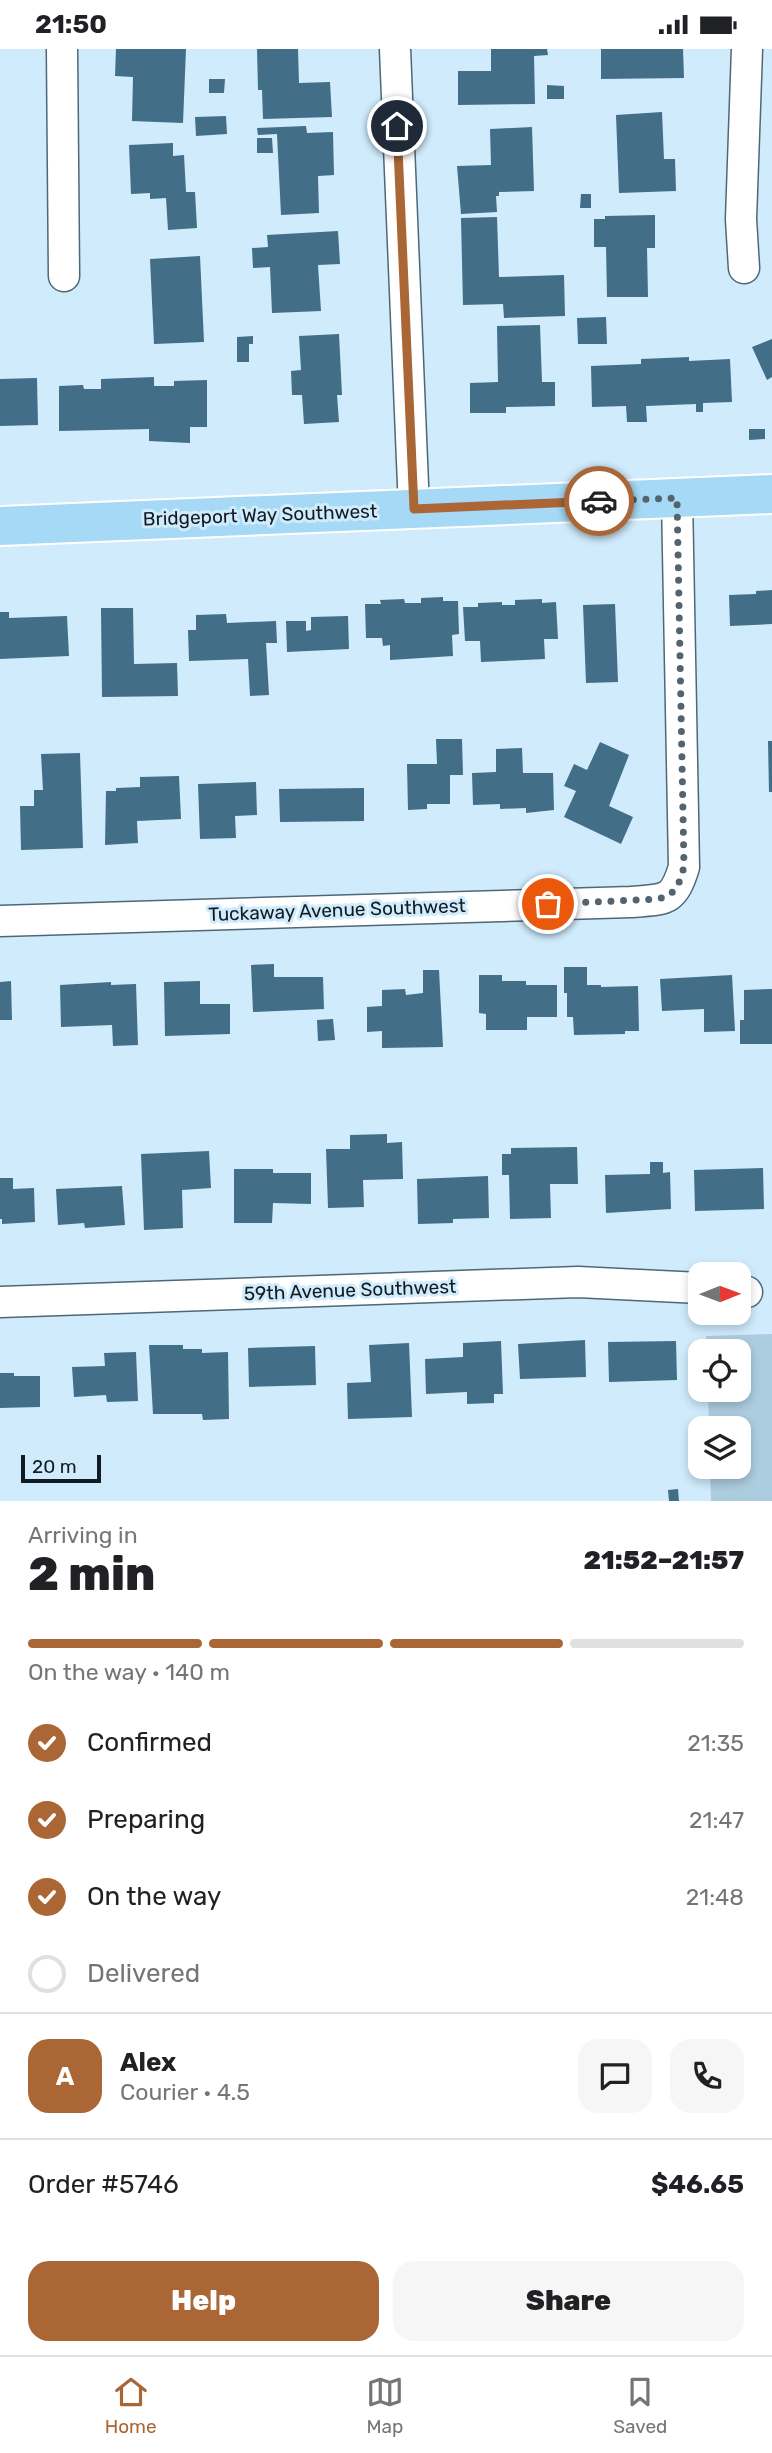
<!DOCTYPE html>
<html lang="en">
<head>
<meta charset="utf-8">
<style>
  :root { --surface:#fff; --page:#f6f6f6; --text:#202124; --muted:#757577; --line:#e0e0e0; --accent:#aa6635 }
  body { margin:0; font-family:Rubik,sans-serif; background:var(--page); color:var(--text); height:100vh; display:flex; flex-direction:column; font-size:26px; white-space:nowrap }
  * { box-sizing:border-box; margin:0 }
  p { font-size:23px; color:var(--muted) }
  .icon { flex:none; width:38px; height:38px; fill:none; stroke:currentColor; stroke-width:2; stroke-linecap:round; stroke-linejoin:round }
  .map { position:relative; height:1452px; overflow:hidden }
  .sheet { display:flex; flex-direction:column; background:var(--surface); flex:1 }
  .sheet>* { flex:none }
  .needle { width:46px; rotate:89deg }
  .buttons { position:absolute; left:688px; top:1213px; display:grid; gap:14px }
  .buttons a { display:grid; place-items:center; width:63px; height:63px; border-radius:14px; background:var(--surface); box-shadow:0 4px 10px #0003; font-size:35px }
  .scale { position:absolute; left:21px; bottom:18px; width:80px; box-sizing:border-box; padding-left:7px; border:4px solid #111b21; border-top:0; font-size:19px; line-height:24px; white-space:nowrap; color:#111b21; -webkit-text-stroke:5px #cfebfc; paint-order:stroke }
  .pin { position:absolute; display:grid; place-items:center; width:60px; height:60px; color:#fff; margin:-30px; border:4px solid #fff; border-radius:50%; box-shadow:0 2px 7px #0007 }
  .courier { position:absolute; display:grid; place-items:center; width:70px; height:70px; margin:-35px; border:5px solid #aa6635; border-radius:50%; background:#fff; color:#222; box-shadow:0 2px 9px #0007 }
  .overview em { font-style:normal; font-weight:800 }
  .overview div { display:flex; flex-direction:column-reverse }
  .overview { display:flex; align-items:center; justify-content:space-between; height:119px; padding:0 28px }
  h1 { font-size:46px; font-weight:800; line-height:52px }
  .bar { display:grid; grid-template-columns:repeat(4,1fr); gap:10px 7px; align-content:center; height:84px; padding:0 28px }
  .bar i { height:9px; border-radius:5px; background:var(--line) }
  .bar .active { background:var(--accent) }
  .bar p { grid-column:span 4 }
  .line { display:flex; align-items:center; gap:18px; padding:0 28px; border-top:2px solid var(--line) }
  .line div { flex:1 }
  .round { display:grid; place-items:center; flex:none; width:74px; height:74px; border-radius:21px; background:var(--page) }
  ol { padding:0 28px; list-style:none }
  li { display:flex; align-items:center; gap:21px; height:77px }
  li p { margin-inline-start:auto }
  li .icon { padding:7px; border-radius:50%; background:var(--accent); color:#fff; stroke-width:4 }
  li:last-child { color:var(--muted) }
  li i { width:38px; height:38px; border:4px solid var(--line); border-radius:50% }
  .action { display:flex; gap:14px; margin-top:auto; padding:14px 28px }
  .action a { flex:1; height:80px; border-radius:21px; background:var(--accent); color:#fff; font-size:28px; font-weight:800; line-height:80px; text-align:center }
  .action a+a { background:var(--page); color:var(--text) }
  .status { display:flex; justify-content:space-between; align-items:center; height:49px; padding:0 35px; background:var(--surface); direction:ltr }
  .status svg { height:19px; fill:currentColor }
  .dock { display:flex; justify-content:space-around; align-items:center; height:98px; border-top:2px solid var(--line); background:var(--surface); font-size:19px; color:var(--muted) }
  .dock a { display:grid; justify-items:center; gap:4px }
  .dock .active { color:var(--accent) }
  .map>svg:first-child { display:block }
  .green { fill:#acccdf }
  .building { fill:#426e88 }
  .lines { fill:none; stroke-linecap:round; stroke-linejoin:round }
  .minor-casing { stroke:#4f6877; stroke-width:33 }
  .major-casing { stroke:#fff; stroke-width:42 }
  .minor { stroke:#fff; stroke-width:30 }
  .major { stroke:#a6d9f5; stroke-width:38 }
  .done { stroke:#54646e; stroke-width:7; stroke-dasharray:0 12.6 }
  .route { stroke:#aa6635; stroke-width:9 }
  .labels { text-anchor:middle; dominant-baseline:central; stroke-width:6; stroke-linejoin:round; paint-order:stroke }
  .street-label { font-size:19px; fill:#111b21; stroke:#cfebfc }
</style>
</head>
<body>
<div class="status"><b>21:50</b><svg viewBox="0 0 49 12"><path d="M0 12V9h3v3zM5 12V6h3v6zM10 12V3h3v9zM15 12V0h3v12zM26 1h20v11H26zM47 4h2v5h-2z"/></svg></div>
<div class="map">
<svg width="772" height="1452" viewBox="0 0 772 1452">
  <rect width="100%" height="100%" fill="#cfebfc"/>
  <polygon class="green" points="772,1285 772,1452 711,1452 710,1418 738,1418 738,1379 709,1379 708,1341 738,1340 738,1302 707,1302 706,1287"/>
  <g class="building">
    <polygon points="116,0 186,0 183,74 132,72 133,28 115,27"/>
    <polygon points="257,0 298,0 299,34 330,33 332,68 263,70 262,41 258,41"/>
    <polygon points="491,0 547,0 548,6 534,7 535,55 458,56 458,22 491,22"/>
    <polygon points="601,0 683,0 684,29 601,30"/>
    <polygon points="209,30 225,30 224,44 209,44"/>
    <polygon points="547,36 564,37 564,50 547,50"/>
    <polygon points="662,63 664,110 675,110 676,142 619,144 616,66"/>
    <polygon points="226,67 227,85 196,87 195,68"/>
    <polygon points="306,77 307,84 333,83 334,126 318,127 319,164 281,166 277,85 258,86 257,79"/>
    <polygon points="532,78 534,142 499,143 499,147 496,147 497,163 461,165 457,117 491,116 490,80"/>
    <polygon points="257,89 272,89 273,104 257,104"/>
    <polygon points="173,94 173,107 184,106 186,143 195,143 197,179 168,181 166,149 150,150 150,144 131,145 129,96"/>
    <polygon points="581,145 591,145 591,159 580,159"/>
    <polygon points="655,166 655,199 647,199 648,248 607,248 606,198 594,198 594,170 605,170 605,167"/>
    <polygon points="497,168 499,228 564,226 565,267 504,269 503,255 463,256 461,169"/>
    <polygon points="338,182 340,215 318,216 321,262 272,264 270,218 253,219 252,199 268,198 267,186"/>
    <polygon points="200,207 204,293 154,295 150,210"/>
    <polygon points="606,268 607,295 578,295 577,269"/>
    <polygon points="540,276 542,333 555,333 555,357 506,358 506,364 470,364 470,334 498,333 497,277"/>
    <polygon points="339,285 342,346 337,346 339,373 304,375 302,346 292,346 291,322 301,321 299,287"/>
    <polygon points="253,287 253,295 249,295 249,313 237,313 237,288"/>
    <polygon points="772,290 772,328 767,331 752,298"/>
    <polygon points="689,308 689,312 730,310 732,353 703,354 703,363 696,363 696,355 646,357 647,373 627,373 626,357 592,358 591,317 641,315 641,310"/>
    <polygon points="154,328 154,337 174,337 174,332 207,331 207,378 190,378 190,394 149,392 149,380 59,382 59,337 83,336 84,340 101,340 101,330"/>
    <polygon points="37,329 38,376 0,377 0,330"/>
    <polygon points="749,380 765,380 765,390 749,391"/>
    <polygon points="772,541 772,575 730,577 729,546 756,545 756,542"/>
    <polygon points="443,548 443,552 458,552 459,585 452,586 453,607 390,611 390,596 383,597 382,589 366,589 365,555 381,555 380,551 404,550 405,554 421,554 421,549"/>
    <polygon points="542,550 542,554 556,553 558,590 544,590 545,610 481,613 480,592 465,592 463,558 478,558 478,554 502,553 502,556 515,556 515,551"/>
    <polygon points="615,555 618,633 586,634 583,556"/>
    <polygon points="101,559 133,559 134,615 177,614 178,647 102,648"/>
    <polygon points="0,563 9,563 9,569 67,567 69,607 0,610"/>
    <polygon points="226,565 227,574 276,572 277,594 266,594 269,646 250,647 248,610 189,612 188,581 196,581 196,566"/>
    <polygon points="348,567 349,600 287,603 286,572 306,572 306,582 311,581 311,568"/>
    <polygon points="436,690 462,690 463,726 450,726 450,755 427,755 427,760 408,761 407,715 437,715"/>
    <polygon points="768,692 772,692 772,743 769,743"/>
    <polygon points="600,693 629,706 609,757 633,768 621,795 564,768 576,742 564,737 574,715 587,721"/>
    <polygon points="522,699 523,724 553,724 554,761 526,764 526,759 500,760 500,755 473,756 472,724 496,723 496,700"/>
    <polygon points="80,704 83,799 21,801 20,757 34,757 34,741 43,741 41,705"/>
    <polygon points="179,727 181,770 137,772 138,794 105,796 106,742 116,742 116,739 140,738 140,728"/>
    <polygon points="256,733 257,766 235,767 236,789 200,790 198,735"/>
    <polygon points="364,739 364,772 280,773 279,740"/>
    <polygon points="274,915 274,928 323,928 324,960 253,963 251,916"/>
    <polygon points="564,918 587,918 587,936 601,936 601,938 638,937 639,982 625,982 625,985 574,986 573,968 567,968 567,944 564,944"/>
    <polygon points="423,921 439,921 443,998 382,999 382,982 367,983 367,958 382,957 382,941 405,940 406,946 423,944"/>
    <polygon points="479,926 502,926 502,932 526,932 526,936 557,936 557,968 527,968 527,981 486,981 486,965 479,964"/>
    <polygon points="732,926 735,982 704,983 704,960 662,962 660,930"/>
    <polygon points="11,932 12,971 0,971 0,933"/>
    <polygon points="200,932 200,955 230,955 230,985 165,987 164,933"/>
    <polygon points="111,933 111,936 136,935 138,996 113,997 112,976 61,978 60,936"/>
    <polygon points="772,940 772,995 740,995 740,971 744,971 744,941"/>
    <polygon points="333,970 335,991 318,992 317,971"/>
    <polygon points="387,1085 387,1094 402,1093 403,1130 363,1131 364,1158 328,1159 326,1100 350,1100 350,1086"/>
    <polygon points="577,1098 578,1135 550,1135 551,1169 510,1170 509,1126 502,1126 502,1105 511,1105 511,1099"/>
    <polygon points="209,1102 211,1139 182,1141 183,1179 144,1181 141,1105"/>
    <polygon points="650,1113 663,1113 663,1124 670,1123 671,1160 606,1164 605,1126 650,1125"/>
    <polygon points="763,1119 764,1160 695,1162 694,1121"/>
    <polygon points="234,1120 273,1120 273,1124 311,1124 311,1155 273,1154 272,1174 234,1174"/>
    <polygon points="488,1127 489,1169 453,1170 453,1174 418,1175 417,1130"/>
    <polygon points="0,1129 13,1129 13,1140 34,1139 35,1173 2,1175 2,1170 0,1170"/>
    <polygon points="122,1137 125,1176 85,1179 84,1174 58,1176 56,1140"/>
    <polygon points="585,1291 586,1328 520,1330 518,1295"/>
    <polygon points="501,1292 503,1345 494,1345 494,1354 467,1355 467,1343 426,1345 425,1310 463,1308 463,1294"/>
    <polygon points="676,1292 677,1331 609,1333 608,1293"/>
    <polygon points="409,1294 412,1368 348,1370 347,1334 371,1333 369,1296"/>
    <polygon points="149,1296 183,1296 183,1300 202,1300 202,1304 228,1303 229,1370 203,1371 202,1365 153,1365"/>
    <polygon points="315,1297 316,1336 249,1338 248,1299"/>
    <polygon points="136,1303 138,1352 107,1353 106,1346 74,1348 72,1318 105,1317 104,1304"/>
    <polygon points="0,1324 14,1324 14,1327 40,1327 40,1358 0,1359"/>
    <polygon points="678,1440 679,1452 669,1452 668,1441"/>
  </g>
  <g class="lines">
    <defs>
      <g id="minor">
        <polyline points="62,0 64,227"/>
        <polyline points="395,0 414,460"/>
        <polyline points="744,219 741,170 747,0"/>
        <path d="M0 872 631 853C665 850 673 854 684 818L677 449"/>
        <polyline points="738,1242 747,1243"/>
        <polyline points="0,1253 578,1233 700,1239"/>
      </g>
      <polyline id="major" points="0,477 772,445"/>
    </defs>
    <use href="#minor" class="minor-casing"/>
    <use href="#major" class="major-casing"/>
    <use href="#minor" class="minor"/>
    <use href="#major" class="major"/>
  </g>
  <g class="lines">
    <path class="done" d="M548 855 659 850C678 843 678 837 684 818L677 449 599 452"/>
    <polyline class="route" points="397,77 414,460 599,452"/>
  </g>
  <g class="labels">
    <g class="street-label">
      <text transform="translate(260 466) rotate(-2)">Bridgeport Way Southwest</text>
      <text transform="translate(337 861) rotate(-2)">Tuckaway Avenue Southwest</text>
      <text transform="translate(350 1241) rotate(-2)">59th Avenue Southwest</text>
    </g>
  </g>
</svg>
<div class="buttons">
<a><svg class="needle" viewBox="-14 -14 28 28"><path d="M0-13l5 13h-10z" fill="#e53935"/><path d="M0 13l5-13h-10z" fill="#757577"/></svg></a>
<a><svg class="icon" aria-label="locate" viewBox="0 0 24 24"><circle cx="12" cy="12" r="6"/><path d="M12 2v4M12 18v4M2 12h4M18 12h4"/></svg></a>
<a><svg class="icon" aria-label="layers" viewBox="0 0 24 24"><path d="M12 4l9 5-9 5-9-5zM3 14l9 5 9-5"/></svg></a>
</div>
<div class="scale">20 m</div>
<div class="pin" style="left:548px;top:855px;background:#ea580c"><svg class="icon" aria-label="bag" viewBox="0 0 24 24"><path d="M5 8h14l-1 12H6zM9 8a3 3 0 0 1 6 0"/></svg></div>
<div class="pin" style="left:397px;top:77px;background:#1f2937"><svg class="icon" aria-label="home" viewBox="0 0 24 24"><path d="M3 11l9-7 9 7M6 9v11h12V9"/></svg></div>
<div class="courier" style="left:599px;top:452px"><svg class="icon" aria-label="car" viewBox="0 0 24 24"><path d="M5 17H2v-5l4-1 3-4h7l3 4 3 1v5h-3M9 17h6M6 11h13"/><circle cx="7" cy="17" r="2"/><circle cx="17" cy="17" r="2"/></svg></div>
</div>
<section class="sheet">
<div class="overview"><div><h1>2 min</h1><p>Arriving in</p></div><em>21:52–21:57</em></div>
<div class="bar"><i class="active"></i><i class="active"></i><i class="active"></i><i></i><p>On the way · 140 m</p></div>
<ol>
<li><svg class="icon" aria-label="check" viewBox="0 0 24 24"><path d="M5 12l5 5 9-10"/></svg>Confirmed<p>21:35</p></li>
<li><svg class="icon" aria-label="check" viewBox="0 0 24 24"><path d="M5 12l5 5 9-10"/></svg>Preparing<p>21:47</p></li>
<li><svg class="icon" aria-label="check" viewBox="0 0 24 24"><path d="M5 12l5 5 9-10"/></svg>On the way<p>21:48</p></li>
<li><i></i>Delivered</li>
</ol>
<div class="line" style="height:126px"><b class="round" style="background:var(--accent);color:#fff">A</b><div><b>Alex</b><p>Courier · 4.5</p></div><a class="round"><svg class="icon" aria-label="chat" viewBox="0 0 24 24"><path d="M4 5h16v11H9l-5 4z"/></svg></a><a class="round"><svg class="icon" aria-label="phone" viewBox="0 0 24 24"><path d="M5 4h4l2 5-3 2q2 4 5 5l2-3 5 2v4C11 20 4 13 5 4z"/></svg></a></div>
<div class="line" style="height:91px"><div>Order #5746</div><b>$46.65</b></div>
<div class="action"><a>Help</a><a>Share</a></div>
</section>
<nav class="dock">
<a class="active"><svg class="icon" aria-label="home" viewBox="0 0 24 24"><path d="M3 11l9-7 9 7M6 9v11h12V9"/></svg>Home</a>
<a><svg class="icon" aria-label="map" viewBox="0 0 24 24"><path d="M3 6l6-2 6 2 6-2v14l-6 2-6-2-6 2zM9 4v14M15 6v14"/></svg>Map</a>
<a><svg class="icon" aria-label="saved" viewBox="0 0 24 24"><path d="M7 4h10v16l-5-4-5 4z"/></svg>Saved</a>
</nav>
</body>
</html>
